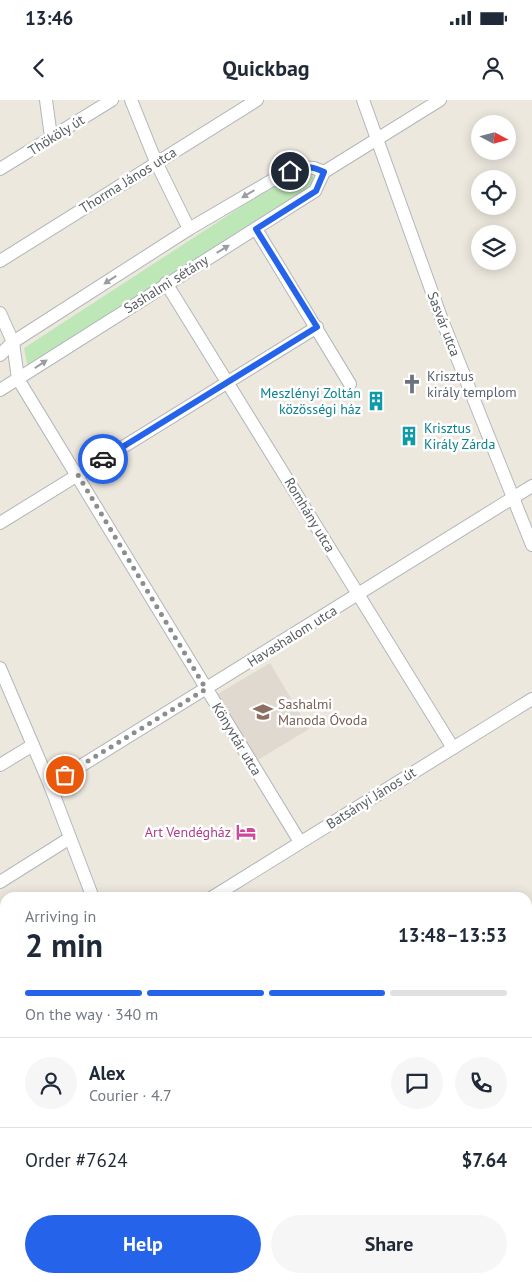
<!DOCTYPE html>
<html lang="en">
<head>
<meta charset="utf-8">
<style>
  :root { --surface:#fff; --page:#f6f6f7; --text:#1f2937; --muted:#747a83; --line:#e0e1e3; --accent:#2563eb }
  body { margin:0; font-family:"PT Sans",sans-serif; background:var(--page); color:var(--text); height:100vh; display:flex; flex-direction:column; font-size:19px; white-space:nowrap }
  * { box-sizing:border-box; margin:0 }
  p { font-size:16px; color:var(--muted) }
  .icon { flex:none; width:28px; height:28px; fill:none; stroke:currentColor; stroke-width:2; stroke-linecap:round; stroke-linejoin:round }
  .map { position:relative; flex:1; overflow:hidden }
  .side { position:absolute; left:0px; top:792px; width:532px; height:391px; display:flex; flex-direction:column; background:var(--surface); border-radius:15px 15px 0 0; box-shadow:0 2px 12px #0003 }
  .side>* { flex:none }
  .needle { width:32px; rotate:97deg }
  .tools { position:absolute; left:471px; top:15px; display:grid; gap:10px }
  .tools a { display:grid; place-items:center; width:45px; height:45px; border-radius:50%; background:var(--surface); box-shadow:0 2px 12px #0003; font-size:25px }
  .pin { position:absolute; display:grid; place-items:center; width:42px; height:42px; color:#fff; margin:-21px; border:2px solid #fff; border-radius:50%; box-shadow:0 1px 5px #0007 }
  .courier { position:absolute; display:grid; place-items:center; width:50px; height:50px; margin:-25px; border:4px solid #2563eb; border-radius:50%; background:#fff; color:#222; box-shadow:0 1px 6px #0007 }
  .headline em { font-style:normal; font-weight:700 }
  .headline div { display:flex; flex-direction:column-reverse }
  .headline { display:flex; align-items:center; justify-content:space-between; height:85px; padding:0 25px }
  h1 { font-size:32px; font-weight:700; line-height:38px }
  .bar { display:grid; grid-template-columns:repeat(4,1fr); gap:8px 5px; align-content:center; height:60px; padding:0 25px }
  .bar i { height:6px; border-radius:4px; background:var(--line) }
  .bar .selected { background:var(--accent) }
  .bar p { grid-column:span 4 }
  .line { display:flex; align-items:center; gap:12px; padding:0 25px; border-top:1px solid var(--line) }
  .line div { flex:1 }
  .round { display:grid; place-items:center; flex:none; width:52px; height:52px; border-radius:26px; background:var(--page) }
  .button { display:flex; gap:10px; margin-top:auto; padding:10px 25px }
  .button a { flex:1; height:58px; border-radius:30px; background:var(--accent); color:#fff; font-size:20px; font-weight:700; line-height:58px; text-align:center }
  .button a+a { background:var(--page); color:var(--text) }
  .status { display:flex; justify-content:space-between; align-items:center; height:35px; padding:0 25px; background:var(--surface); direction:ltr }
  .status svg { height:14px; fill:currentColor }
  header { display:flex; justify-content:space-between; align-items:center; height:65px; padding:0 25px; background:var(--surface); font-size:22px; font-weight:700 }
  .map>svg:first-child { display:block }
  .education { fill:#dfd9cf }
  .green { fill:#bee7b8 }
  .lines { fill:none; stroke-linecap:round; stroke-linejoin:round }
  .minor-casing { stroke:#b2b7bb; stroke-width:14 }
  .minor { stroke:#fff; stroke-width:12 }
  .oneway { fill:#9b9ea0 }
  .done { stroke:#8c8e8d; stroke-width:5; stroke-dasharray:0 9 }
  .route { stroke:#2563eb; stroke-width:6 }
  .labels { text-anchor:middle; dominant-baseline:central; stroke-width:5; stroke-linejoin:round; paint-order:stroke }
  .street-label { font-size:14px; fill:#585d61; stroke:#fff }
  .worship-label { font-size:14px; fill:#5b616d; stroke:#fff; text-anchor:start }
  .culture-label { font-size:14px; fill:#0d838f; stroke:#fff; text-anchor:end }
  .education-label { font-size:14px; fill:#785e54; stroke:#fff; text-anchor:start }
  .hotel-label { font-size:14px; fill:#b23c85; stroke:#fff; text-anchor:end }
</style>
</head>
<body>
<div class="status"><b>13:46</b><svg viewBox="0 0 49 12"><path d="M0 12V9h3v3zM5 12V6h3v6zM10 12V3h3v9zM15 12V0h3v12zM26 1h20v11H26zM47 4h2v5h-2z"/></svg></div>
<header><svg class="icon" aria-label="back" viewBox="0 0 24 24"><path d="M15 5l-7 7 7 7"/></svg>Quickbag<svg class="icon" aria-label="person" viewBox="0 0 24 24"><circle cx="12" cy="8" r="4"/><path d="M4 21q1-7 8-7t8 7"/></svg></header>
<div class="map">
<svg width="532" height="1183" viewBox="0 0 532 1183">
  <rect width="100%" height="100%" fill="#ede8de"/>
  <polygon class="education" points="270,563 309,629 256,661 216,595"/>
  <polygon class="green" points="301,72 311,73 316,81 312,89 28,268 24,248 250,101"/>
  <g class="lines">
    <defs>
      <g id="minor">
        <polyline points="46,0 51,37"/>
        <polyline points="131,0 156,62 189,129"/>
        <polyline points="363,0 442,220 532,445"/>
        <polyline points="0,69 112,0"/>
        <polyline points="256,129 350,284"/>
        <polyline points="0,161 257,0"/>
        <polyline points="166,183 453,648"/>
        <polyline points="0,213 13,242 18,279 300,742"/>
        <polyline points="0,255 13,242 189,129 281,75 299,67 314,68 324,72"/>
        <polyline points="0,290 315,91 324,72 440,0"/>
        <polyline points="0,423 317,227"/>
        <polyline points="0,568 50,685 93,798"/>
        <polyline points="0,665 33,645"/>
        <polyline points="50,685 532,386"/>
        <polyline points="0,782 70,738"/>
        <polyline points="211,798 532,599"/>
        <polyline points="528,828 532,825"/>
        <polyline points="0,929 5,926"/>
        <polyline points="528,993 532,990"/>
        <polyline points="0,1034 5,1031"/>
        <polyline points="528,1157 532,1164"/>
        <polyline points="249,1179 251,1183"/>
        <polyline points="121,1183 128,1179"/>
        <polyline points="480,1183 487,1179"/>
      </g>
    </defs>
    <use href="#minor" class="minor-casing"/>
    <use href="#minor" class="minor"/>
  </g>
  <defs><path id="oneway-solid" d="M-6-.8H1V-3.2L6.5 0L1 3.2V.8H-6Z" transform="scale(1.25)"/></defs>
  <g class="oneway">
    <use href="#oneway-solid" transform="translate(248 94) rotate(149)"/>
    <use href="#oneway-solid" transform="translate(223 149) rotate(-31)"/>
    <use href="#oneway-solid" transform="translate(110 180) rotate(147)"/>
    <use href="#oneway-solid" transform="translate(41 264) rotate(-33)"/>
  </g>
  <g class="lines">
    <polyline class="done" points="65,675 206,589 78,375 103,359"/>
    <path class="route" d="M103 359 317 227 256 129 316 91 324 72C312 66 302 65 290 71"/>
  </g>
  <defs>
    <symbol id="church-bare" viewBox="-9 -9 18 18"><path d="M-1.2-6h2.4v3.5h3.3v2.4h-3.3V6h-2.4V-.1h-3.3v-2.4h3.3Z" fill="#6b7280" stroke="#fff" stroke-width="2.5" paint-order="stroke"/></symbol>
    <symbol id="building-bare" viewBox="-9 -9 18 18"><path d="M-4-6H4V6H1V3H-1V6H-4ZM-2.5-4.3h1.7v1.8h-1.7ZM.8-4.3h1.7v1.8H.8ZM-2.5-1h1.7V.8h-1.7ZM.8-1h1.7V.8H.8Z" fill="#0f9aa8" stroke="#fff" stroke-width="2.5" paint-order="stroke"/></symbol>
    <symbol id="school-bare" viewBox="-9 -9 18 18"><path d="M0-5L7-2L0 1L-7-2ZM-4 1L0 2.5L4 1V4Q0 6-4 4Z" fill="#8d6e63" stroke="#fff" stroke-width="2.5" paint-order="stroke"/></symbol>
    <symbol id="hotel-bare" viewBox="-9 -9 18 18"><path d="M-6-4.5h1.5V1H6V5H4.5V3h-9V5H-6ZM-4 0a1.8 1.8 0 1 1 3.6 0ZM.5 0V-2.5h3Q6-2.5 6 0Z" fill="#d1479c" stroke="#fff" stroke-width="2.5" paint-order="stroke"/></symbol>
  </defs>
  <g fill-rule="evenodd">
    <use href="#church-bare" x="398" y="270" width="28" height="28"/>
    <use href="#building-bare" x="362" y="287" width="28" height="28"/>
    <use href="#building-bare" x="395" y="322" width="28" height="28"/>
    <use href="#school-bare" x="249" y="598" width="28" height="28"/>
    <use href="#hotel-bare" x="232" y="718" width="28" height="28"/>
  </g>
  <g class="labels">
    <g class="street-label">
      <text transform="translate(56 35) rotate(-32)">Thököly út</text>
      <text transform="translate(128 80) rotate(-32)">Thorma János utca</text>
      <text transform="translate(166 184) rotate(-32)">Sashalmi sétány</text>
      <text transform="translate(444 224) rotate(69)">Sasvár utca</text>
      <text transform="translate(310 415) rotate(59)">Romhány utca</text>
      <text transform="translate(292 536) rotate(-32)">Havashalom utca</text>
      <text transform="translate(237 639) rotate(59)">Könyvtár utca</text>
      <text transform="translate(371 698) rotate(-32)">Batsányi János út</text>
    </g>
    <g class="worship-label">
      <text x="427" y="276">Krisztus<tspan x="427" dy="16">király templom</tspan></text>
    </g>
    <g class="culture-label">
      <text x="361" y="293">Meszlényi Zoltán<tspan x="361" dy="16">közösségi ház</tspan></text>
      <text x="424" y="328" text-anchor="start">Krisztus<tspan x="424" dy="16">Király Zárda</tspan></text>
    </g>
    <g class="education-label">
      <text x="278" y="604">Sashalmi<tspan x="278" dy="16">Manoda Óvoda</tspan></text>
    </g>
    <g class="hotel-label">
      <text x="231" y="732">Art Vendégház</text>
    </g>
  </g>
</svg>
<div class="tools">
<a><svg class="needle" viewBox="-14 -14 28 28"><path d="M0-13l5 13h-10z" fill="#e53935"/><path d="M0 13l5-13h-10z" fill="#747a83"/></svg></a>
<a><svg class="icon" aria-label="locate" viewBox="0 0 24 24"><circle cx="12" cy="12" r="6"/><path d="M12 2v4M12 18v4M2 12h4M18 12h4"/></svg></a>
<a><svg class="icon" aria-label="layers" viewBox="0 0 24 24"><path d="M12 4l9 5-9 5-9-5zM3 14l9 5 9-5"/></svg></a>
</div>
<div class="pin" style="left:65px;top:675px;background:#ea580c"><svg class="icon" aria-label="bag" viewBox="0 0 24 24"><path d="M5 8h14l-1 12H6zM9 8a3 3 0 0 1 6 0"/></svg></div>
<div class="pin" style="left:290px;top:71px;background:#1f2937"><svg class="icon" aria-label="home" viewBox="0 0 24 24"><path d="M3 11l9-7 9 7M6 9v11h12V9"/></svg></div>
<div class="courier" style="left:103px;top:359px"><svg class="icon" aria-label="car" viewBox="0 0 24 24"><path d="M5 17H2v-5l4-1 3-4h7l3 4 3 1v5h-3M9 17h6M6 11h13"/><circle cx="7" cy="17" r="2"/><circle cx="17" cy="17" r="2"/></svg></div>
<section class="side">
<div class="headline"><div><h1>2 min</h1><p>Arriving in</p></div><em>13:48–13:53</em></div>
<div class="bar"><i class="selected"></i><i class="selected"></i><i class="selected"></i><i></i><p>On the way · 340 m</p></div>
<div class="line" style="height:90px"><a class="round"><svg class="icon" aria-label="person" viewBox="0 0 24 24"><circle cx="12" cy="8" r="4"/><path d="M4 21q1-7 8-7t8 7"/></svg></a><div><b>Alex</b><p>Courier · 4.7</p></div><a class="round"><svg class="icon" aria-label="chat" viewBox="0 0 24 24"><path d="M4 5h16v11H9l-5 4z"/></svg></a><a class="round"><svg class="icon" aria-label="phone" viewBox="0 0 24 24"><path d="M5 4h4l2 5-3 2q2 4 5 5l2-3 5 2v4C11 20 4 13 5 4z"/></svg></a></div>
<div class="line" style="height:65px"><div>Order #7624</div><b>$7.64</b></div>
<div class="button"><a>Help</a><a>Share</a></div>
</section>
</div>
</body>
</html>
